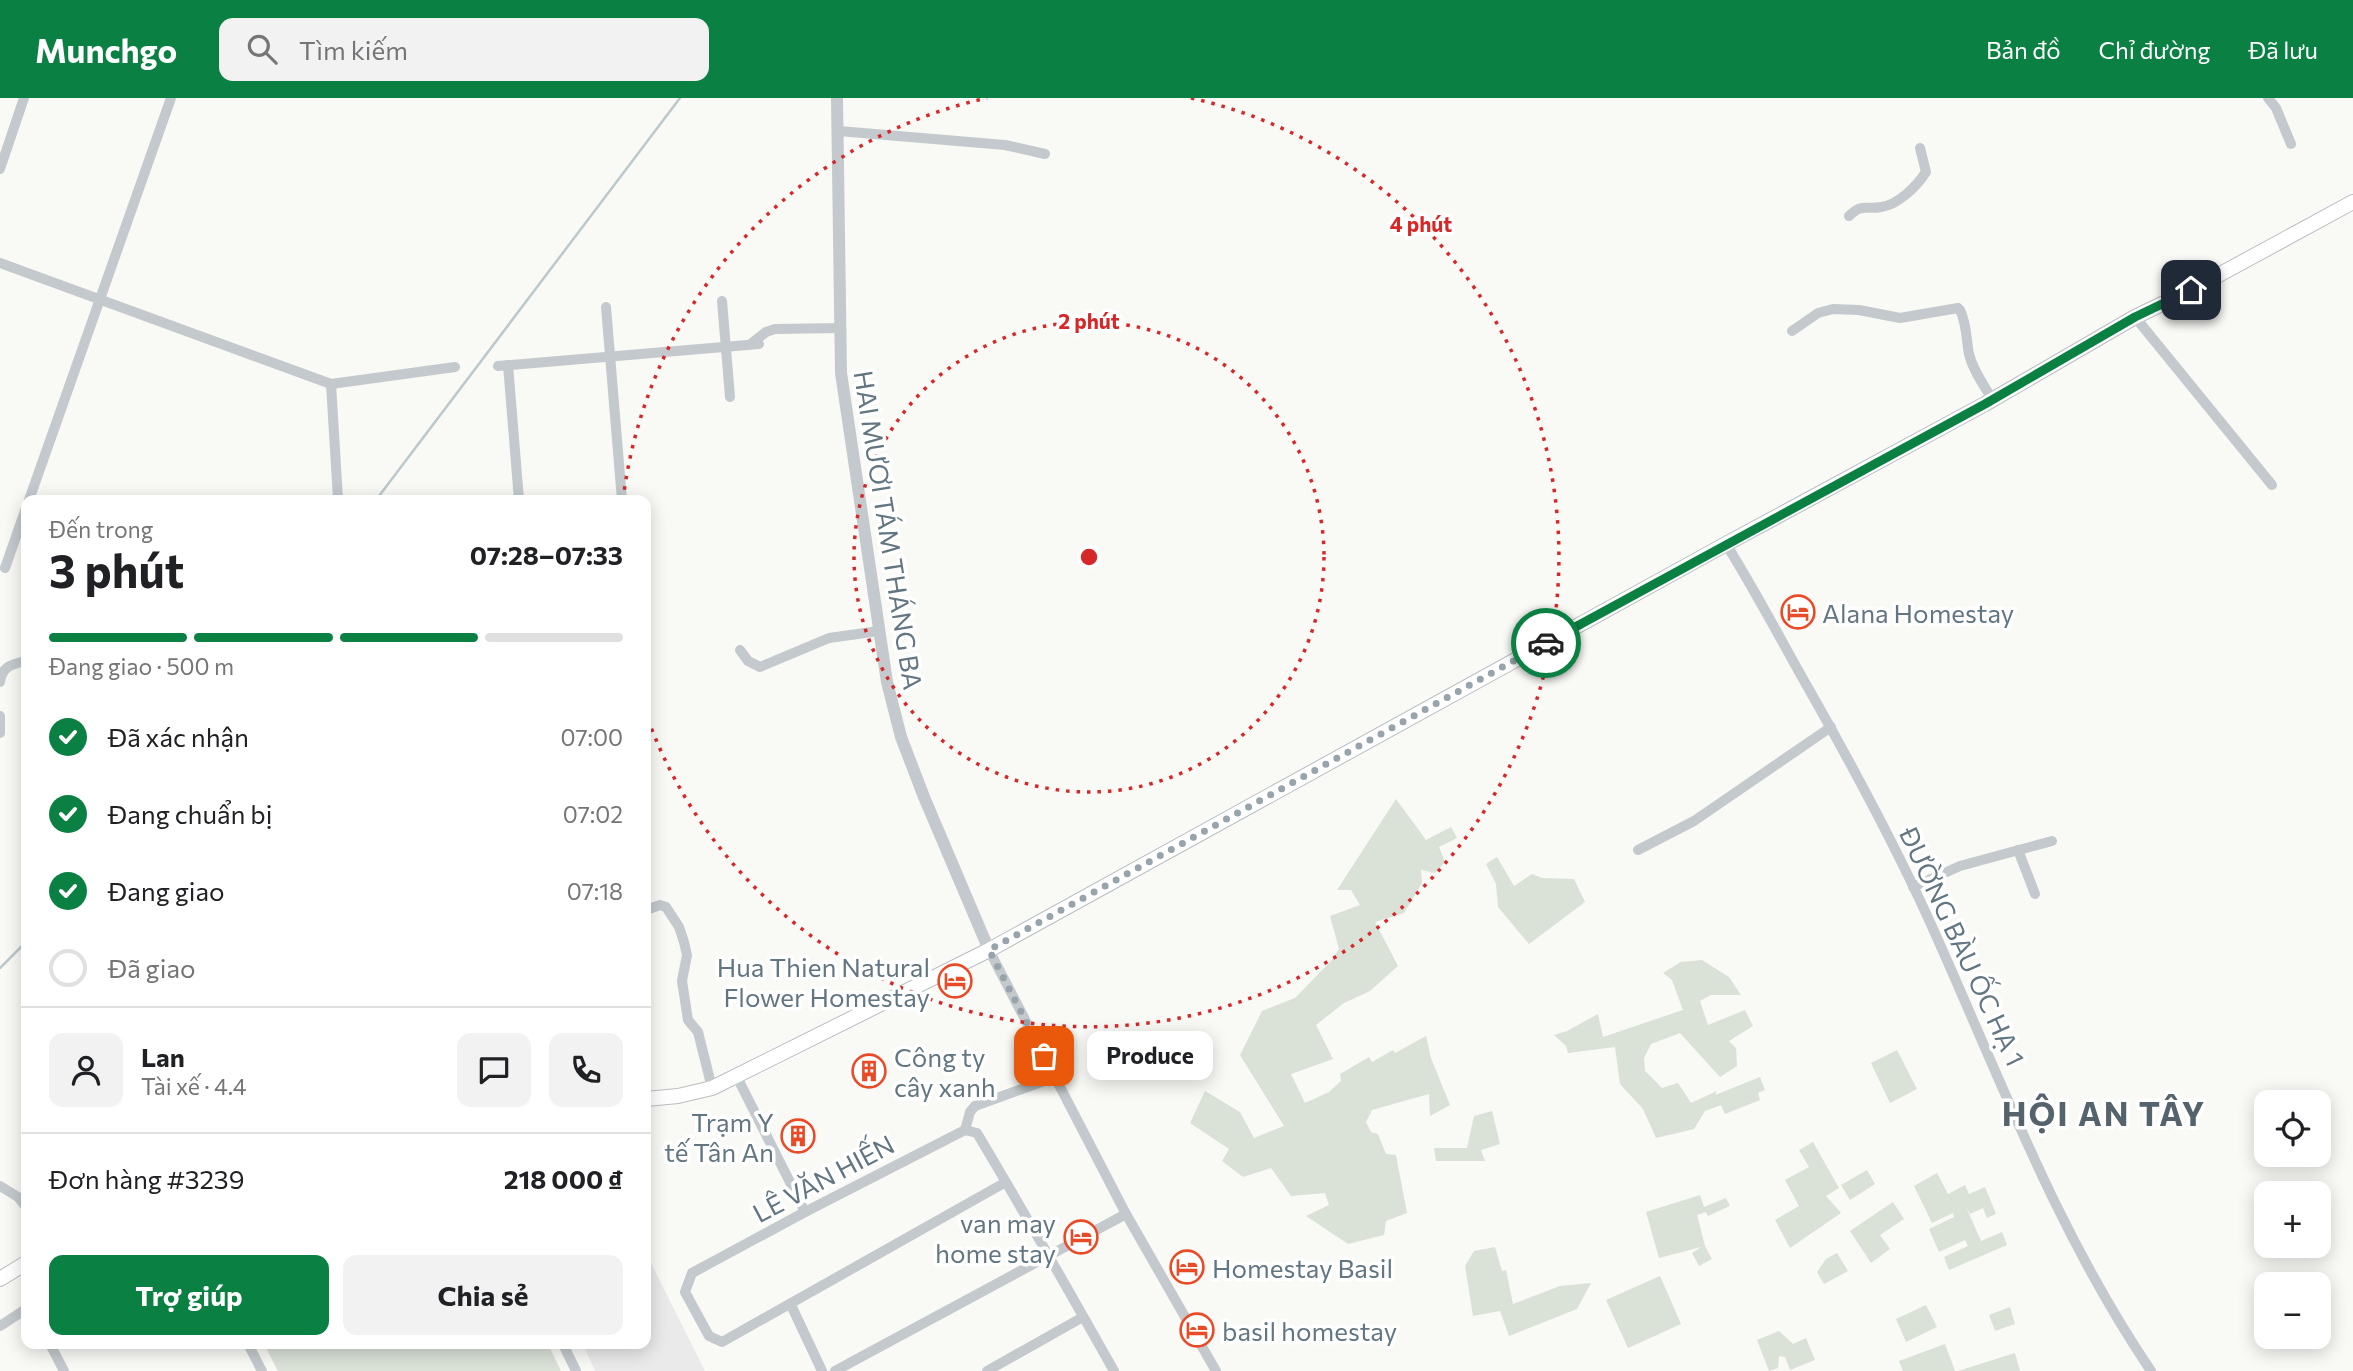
<!DOCTYPE html>
<html lang="vi">
<head>
<meta charset="utf-8">
<style>
  :root { --surface:#fff; --page:#f2f2f2; --text:#202124; --muted:#757577; --line:#e0e0e0; --accent:#0b8043 }
  body { margin:0; font-family:Commissioner,sans-serif; background:var(--page); color:var(--text); height:100vh; display:flex; flex-direction:column; font-size:26px; white-space:nowrap }
  * { box-sizing:border-box; margin:0 }
  p { font-size:23px; color:var(--muted) }
  .icon { flex:none; width:38px; height:38px; fill:none; stroke:currentColor; stroke-width:2; stroke-linecap:round; stroke-linejoin:round }
  .map { position:relative; flex:1; overflow:hidden }
  .sheet { position:absolute; left:21px; top:397px; width:630px; height:854px; display:flex; flex-direction:column; background:var(--surface); border-radius:14px; box-shadow:0 4px 18px #0003 }
  .sheet>* { flex:none }
  .controls { position:absolute; left:2254px; top:992px; display:grid; gap:14px }
  .controls a { display:grid; place-items:center; width:77px; height:77px; border-radius:14px; background:var(--surface); box-shadow:0 4px 18px #0003; font-size:35px }
  .pin { position:absolute; display:grid; place-items:center; width:60px; height:60px; color:#fff; margin:-30px; border-radius:14px; box-shadow:0 4px 10px #0006 }
  .courier { position:absolute; display:grid; place-items:center; width:70px; height:70px; margin:-35px; border:5px solid #0b8043; border-radius:50%; background:#fff; color:#222; box-shadow:0 2px 9px #0007 }
  .bubble { position:absolute; height:49px; border-radius:14px; background:var(--surface); box-shadow:0 4px 18px #0003; font-size:23px; font-weight:700; line-height:49px; text-align:center }
  .summary em { font-style:normal; font-weight:700 }
  .summary div { display:flex; flex-direction:column-reverse }
  .summary { display:flex; align-items:center; justify-content:space-between; height:119px; padding:0 28px }
  h1 { font-size:46px; font-weight:700; line-height:52px }
  .bar { display:grid; grid-template-columns:repeat(4,1fr); gap:10px 7px; align-content:center; height:84px; padding:0 28px }
  .bar i { height:9px; border-radius:5px; background:var(--line) }
  .bar .current { background:var(--accent) }
  .bar p { grid-column:span 4 }
  .line { display:flex; align-items:center; gap:18px; padding:0 28px; border-top:2px solid var(--line) }
  .line div { flex:1 }
  .round { display:grid; place-items:center; flex:none; width:74px; height:74px; border-radius:14px; background:var(--page) }
  ol { padding:0 28px; list-style:none }
  li { display:flex; align-items:center; gap:21px; height:77px }
  li p { margin-inline-start:auto }
  li .icon { padding:7px; border-radius:50%; background:var(--accent); color:#fff; stroke-width:4 }
  li:last-child { color:var(--muted) }
  li i { width:38px; height:38px; border:4px solid var(--line); border-radius:50% }
  .action { display:flex; gap:14px; margin-top:auto; padding:14px 28px }
  .action a { flex:1; height:80px; border-radius:14px; background:var(--accent); color:#fff; font-size:28px; font-weight:700; line-height:80px; text-align:center }
  .action a+a { background:var(--page); color:var(--text) }
  header { display:flex; align-items:center; gap:42px; box-sizing:border-box; height:98px; padding:0 35px; background:var(--accent); color:#fff }
  header strong { font-size:33px }
  nav { display:flex; gap:38px; margin-inline-start:auto; font-size:24px }
  .search { width:490px; height:63px; background:var(--page); display:flex; align-items:center; gap:18px; box-sizing:border-box; padding:0 24px; border-radius:14px; color:var(--muted); font-size:26px }
  .map>svg:first-child { display:block }
  .built { fill:#e9eae9 }
  .green { fill:#dae1d7 }
  .lines { fill:none; stroke-linecap:round; stroke-linejoin:round }
  .stream { stroke:#bcc9cc; stroke-width:2.5 }
  .secondary-casing { stroke:#b8bec2; stroke-width:16 }
  .minor { stroke:#c3c9cc; stroke-width:10 }
  .tertiary { stroke:#c3c9cc; stroke-width:12 }
  .secondary { stroke:#fff; stroke-width:14 }
  .done { stroke:#97a4ab; stroke-width:7; stroke-dasharray:0 12.6 }
  .route { stroke:#0b8043; stroke-width:9 }
  .ring { fill:none; stroke:#d62828; stroke-width:3.5; stroke-dasharray:3.5 7 }
  .labels { text-anchor:middle; dominant-baseline:central; stroke-width:7; stroke-linejoin:round; paint-order:stroke }
  .street-label { font-size:26px; fill:#627682; stroke:#fff }
  .poi-label { font-size:26px; fill:#627682; stroke:#fff; text-anchor:start }
  .district-label { font-size:33px; font-weight:bold; letter-spacing:2px; fill:#55636d; stroke:#fff }
  .centre { fill:#d62828; stroke:#fff; stroke-width:3.5 }
  .ring-label { font-size:21px; text-anchor:middle; font-weight:bold; fill:#d62828; stroke:#fff; stroke-width:7; stroke-linejoin:round; paint-order:stroke }
</style>
</head>
<body>
<header>
<strong>Munchgo</strong>
<div class="search"><svg class="icon" aria-label="search" viewBox="0 0 24 24"><circle cx="10" cy="10" r="6"/><path d="M15 15l6 6"/></svg>Tìm kiếm</div>
<nav><a>Bản đồ</a><a>Chỉ đường</a><a>Đã lưu</a></nav>
</header>
<div class="map">
<svg width="2353" height="1273" viewBox="0 0 2353 1273">
  <rect width="100%" height="100%" fill="#f9f9f6"/>
  <polygon class="built" points="646,1155 705,1273 595,1273 583,1246 646,1246"/>
  <g class="green">
    <polygon points="1396,701 1426,742 1451,729 1457,740 1439,749 1445,764 1435,775 1421,772 1422,785 1404,815 1375,824 1398,868 1370,893 1344,905 1316,927 1333,961 1291,976 1305,1005 1329,994 1341,983 1340,976 1369,959 1372,964 1393,952 1395,955 1426,938 1431,960 1450,1007 1430,1018 1429,996 1372,1012 1366,1024 1371,1034 1378,1036 1386,1056 1396,1057 1407,1115 1386,1123 1384,1137 1348,1146 1306,1118 1329,1107 1325,1095 1291,1098 1271,1070 1243,1079 1222,1063 1229,1051 1190,1025 1205,993 1240,1014 1254,1040 1284,1028 1240,957 1262,913 1295,900 1331,863 1339,851 1330,818 1360,807 1351,792 1337,792"/>
    <polygon points="1497,759 1514,788 1532,776 1542,780 1574,781 1585,804 1529,846 1498,809 1496,786 1486,766"/>
    <polygon points="1702,862 1729,879 1741,897 1711,897 1700,903 1708,927 1745,912 1753,928 1729,943 1736,950 1737,968 1720,979 1680,935 1651,946 1644,960 1645,973 1662,990 1678,985 1691,1005 1717,993 1715,997 1760,979 1765,992 1758,995 1760,1002 1725,1016 1721,1007 1705,1013 1694,1031 1656,1040 1643,1011 1620,986 1615,949 1568,955 1566,948 1554,937 1567,933 1598,916 1603,939 1683,912 1672,882 1663,875 1681,864"/>
    <polygon points="1897,952 1917,991 1890,1005 1871,965"/>
    <polygon points="1492,1013 1500,1046 1481,1052 1485,1063 1436,1063 1434,1050 1467,1050 1474,1018"/>
    <polygon points="1813,1044 1839,1090 1826,1098 1841,1115 1790,1150 1775,1122 1799,1108 1785,1082 1809,1069 1799,1052"/>
    <polygon points="1867,1072 1875,1086 1850,1102 1841,1087"/>
    <polygon points="1937,1075 1948,1096 1965,1087 1969,1096 1985,1089 1996,1116 1987,1120 1983,1110 1970,1116 1966,1109 1981,1143 2002,1134 2007,1147 1949,1172 1944,1159 1968,1148 1965,1142 1939,1154 1929,1131 1954,1119 1953,1115 1932,1125 1914,1088"/>
    <polygon points="1700,1097 1704,1109 1726,1100 1730,1108 1708,1118 1706,1114 1697,1117 1705,1148 1712,1161 1699,1168 1692,1155 1701,1149 1659,1160 1646,1114"/>
    <polygon points="1893,1104 1904,1121 1880,1137 1890,1151 1871,1165 1850,1133"/>
    <polygon points="1495,1149 1502,1173 1506,1172 1513,1206 1560,1188 1591,1185 1577,1211 1509,1238 1500,1213 1473,1218 1465,1168 1474,1153"/>
    <polygon points="1837,1155 1848,1173 1824,1186 1817,1174 1826,1161"/>
    <polygon points="1660,1178 1681,1226 1628,1250 1606,1202"/>
    <polygon points="1926,1207 1937,1229 1906,1244 1896,1221"/>
    <polygon points="2010,1209 2015,1226 1995,1233 1989,1217"/>
    <polygon points="1779,1233 1793,1246 1806,1240 1815,1262 1790,1272 1785,1259 1779,1258 1778,1270 1769,1273 1757,1242"/>
    <polygon points="264,1246 548,1246 561,1273 278,1273"/>
    <polygon points="1945,1246 1955,1273 1903,1273 1899,1263"/>
    <polygon points="2015,1255 2020,1273 1958,1273"/>
  </g>
  <g class="lines">
    <g class="stream">
      <polyline points="376,402 680,0"/>
      <polyline points="0,870 26,844"/>
    </g>
    <defs>
      <g id="secondary">
        <polyline points="646,1001 678,998 712,990 989,852 1726,446 1985,306 2135,219 2191,192 2353,104"/>
        <polyline points="0,1181 26,1165"/>
      </g>
    </defs>
    <use href="#secondary" class="secondary-casing"/>
    <g class="minor">
      <polyline points="2268,0 2276,10 2291,46"/>
      <polyline points="839,33 1005,47 1045,56"/>
      <polyline points="0,71 24,0"/>
      <path d="M1849 118C1863 105 1865 112 1881 109 1898 107 1917 88 1926 74L1920 50"/>
      <polyline points="0,165 331,286 455,269"/>
      <polyline points="722,203 730,299"/>
      <polyline points="606,209 622,402"/>
      <polyline points="2135,219 2272,387"/>
      <path d="M1792 233 1818 215 1833 211 1859 212 1900 220 1958 210 1960 212C1967 226 1966 241 1969 256 1973 273 1984 287 1992 301"/>
      <polyline points="751,246 766,234 775,231 841,230"/>
      <polyline points="508,267 519,402"/>
      <polyline points="498,268 759,246"/>
      <polyline points="331,286 338,401"/>
      <polyline points="29,402 171,0"/>
      <path d="M1726 446C1758 497 1785 550 1815 602 1859 680 1902 760 1938 842 2004 990 2059 1137 2151 1273"/>
      <polyline points="5,470 26,410"/>
      <polyline points="740,552 748,563 760,569 829,540 879,533"/>
      <path d="M0 584C2 568 12 566 26 563"/>
      <polyline points="0,618 0,635"/>
      <polyline points="1638,752 1694,723 1831,629"/>
      <polyline points="2018,752 2035,796"/>
      <polyline points="1913,789 1960,768 2052,743"/>
      <polyline points="646,812 660,807 666,809 679,829 684,844 687,857 682,883 688,922 698,934 712,990"/>
      <polyline points="989,852 1126,1116 1216,1273"/>
      <polyline points="737,979 805,1114"/>
      <polyline points="965,1032 970,1014 975,1008 1055,979"/>
      <path d="M1006 1084 722 1244 709 1238 685 1194 692 1175 805 1114 965 1032 977 1035C1024 1114 1069 1193 1114 1273"/>
      <polyline points="0,1088 18,1099 26,1109"/>
      <polyline points="791,1207 822,1273"/>
      <polyline points="0,1228 26,1211"/>
      <polyline points="50,1246 64,1273"/>
      <polyline points="248,1246 262,1273"/>
      <polyline points="563,1246 576,1273"/>
      <polyline points="835,1273 1126,1116"/>
      <polyline points="987,1273 1083,1219"/>
    </g>
    <polyline class="tertiary" points="837,0 841,275 887,584 901,639 924,699 989,852"/>
    <use href="#secondary" class="secondary"/>
  </g>
  <g class="lines">
    <polyline class="done" points="1044,958 989,852 1546,545"/>
    <polyline class="route" points="1546,545 1985,306 2135,219 2191,192"/>
  </g>
  <g class="ring">
    <circle cx="1089" cy="459" r="235"/>
    <path d="M623 402A470 470 0 0 1 987 0M1191 0A470 470 0 1 1 646 616"/>
  </g>
  <defs>
    <symbol id="hotel-ring" viewBox="-11 -11 22 22"><circle r="9.5" fill="#fff" stroke="#ea4a25" stroke-width="1.5"/><path d="M-6-4.5h1.5V1H6V5H4.5V3h-9V5H-6ZM-4 0a1.8 1.8 0 1 1 3.6 0ZM.5 0V-2.5h3Q6-2.5 6 0Z" fill="#ea4a25"/></symbol>
    <symbol id="building-ring" viewBox="-11 -11 22 22"><circle r="9.5" fill="#fff" stroke="#ea4a25" stroke-width="1.5"/><path d="M-4-6H4V6H1V3H-1V6H-4ZM-2.5-4.3h1.7v1.8h-1.7ZM.8-4.3h1.7v1.8H.8ZM-2.5-1h1.7V.8h-1.7ZM.8-1h1.7V.8H.8Z" fill="#ea4a25"/></symbol>
  </defs>
  <g fill-rule="evenodd">
    <use href="#hotel-ring" x="1779" y="495" width="38" height="38"/>
    <use href="#hotel-ring" x="936" y="864" width="38" height="38"/>
    <use href="#building-ring" x="850" y="954" width="38" height="38"/>
    <use href="#building-ring" x="779" y="1019" width="38" height="38"/>
    <use href="#hotel-ring" x="1062" y="1120" width="38" height="38"/>
    <use href="#hotel-ring" x="1168" y="1150" width="38" height="38"/>
    <use href="#hotel-ring" x="1178" y="1213" width="38" height="38"/>
  </g>
  <g class="labels">
    <g class="street-label">
      <text transform="translate(889 432) rotate(81)">HAI MƯƠI TÁM THÁNG BA</text>
      <text transform="translate(1963 848) rotate(65)">ĐƯỜNG BÀU ỐC HẠ 1</text>
      <text transform="translate(823 1080) rotate(-28)">LÊ VĂN HIẾN</text>
    </g>
    <g class="poi-label">
      <text x="1822" y="514">Alana Homestay</text>
      <text x="930" y="868" text-anchor="end">Hua Thien Natural<tspan x="930" dy="30">Flower Homestay</tspan></text>
      <text x="894" y="958">Công ty<tspan x="894" dy="30">cây xanh</tspan></text>
      <text x="774" y="1023" text-anchor="end">Trạm Y<tspan x="774" dy="30">tế Tân An</tspan></text>
      <text x="1056" y="1124" text-anchor="end">van may<tspan x="1056" dy="30">home stay</tspan></text>
      <text x="1212" y="1169">Homestay Basil</text>
      <text x="1222" y="1232">basil homestay</text>
    </g>
    <g class="district-label">
      <text x="2104" y="1014">HỘI AN TÂY</text>
    </g>
  </g>
  <circle cx="1089" cy="459" r="10" class="centre"/>
  <g class="ring-label">
    <text x="1421" y="134">4 phút</text>
    <text x="1089" y="231">2 phút</text>
  </g>
</svg>
<div class="controls">
<a><svg class="icon" aria-label="locate" viewBox="0 0 24 24"><circle cx="12" cy="12" r="6"/><path d="M12 2v4M12 18v4M2 12h4M18 12h4"/></svg></a>
<a>+</a>
<a>−</a>
</div>
<div class="pin" style="left:1044px;top:958px;background:#ea580c"><svg class="icon" aria-label="bag" viewBox="0 0 24 24"><path d="M5 8h14l-1 12H6zM9 8a3 3 0 0 1 6 0"/></svg></div>
<div class="pin" style="left:2191px;top:192px;background:#1f2937"><svg class="icon" aria-label="home" viewBox="0 0 24 24"><path d="M3 11l9-7 9 7M6 9v11h12V9"/></svg></div>
<div class="courier" style="left:1546px;top:545px"><svg class="icon" aria-label="car" viewBox="0 0 24 24"><path d="M5 17H2v-5l4-1 3-4h7l3 4 3 1v5h-3M9 17h6M6 11h13"/><circle cx="7" cy="17" r="2"/><circle cx="17" cy="17" r="2"/></svg></div>
<div class="bubble" style="left:1087px;top:933px;width:126px">Produce</div>
<section class="sheet">
<div class="summary"><div><h1>3 phút</h1><p>Đến trong</p></div><em>07:28–07:33</em></div>
<div class="bar"><i class="current"></i><i class="current"></i><i class="current"></i><i></i><p>Đang giao · 500 m</p></div>
<ol>
<li><svg class="icon" aria-label="check" viewBox="0 0 24 24"><path d="M5 12l5 5 9-10"/></svg>Đã xác nhận<p>07:00</p></li>
<li><svg class="icon" aria-label="check" viewBox="0 0 24 24"><path d="M5 12l5 5 9-10"/></svg>Đang chuẩn bị<p>07:02</p></li>
<li><svg class="icon" aria-label="check" viewBox="0 0 24 24"><path d="M5 12l5 5 9-10"/></svg>Đang giao<p>07:18</p></li>
<li><i></i>Đã giao</li>
</ol>
<div class="line" style="height:126px"><a class="round"><svg class="icon" aria-label="person" viewBox="0 0 24 24"><circle cx="12" cy="8" r="4"/><path d="M4 21q1-7 8-7t8 7"/></svg></a><div><b>Lan</b><p>Tài xế · 4.4</p></div><a class="round"><svg class="icon" aria-label="chat" viewBox="0 0 24 24"><path d="M4 5h16v11H9l-5 4z"/></svg></a><a class="round"><svg class="icon" aria-label="phone" viewBox="0 0 24 24"><path d="M5 4h4l2 5-3 2q2 4 5 5l2-3 5 2v4C11 20 4 13 5 4z"/></svg></a></div>
<div class="line" style="height:91px"><div>Đơn hàng #3239</div><b>218 000 ₫</b></div>
<div class="action"><a>Trợ giúp</a><a>Chia sẻ</a></div>
</section>
</div>
</body>
</html>
